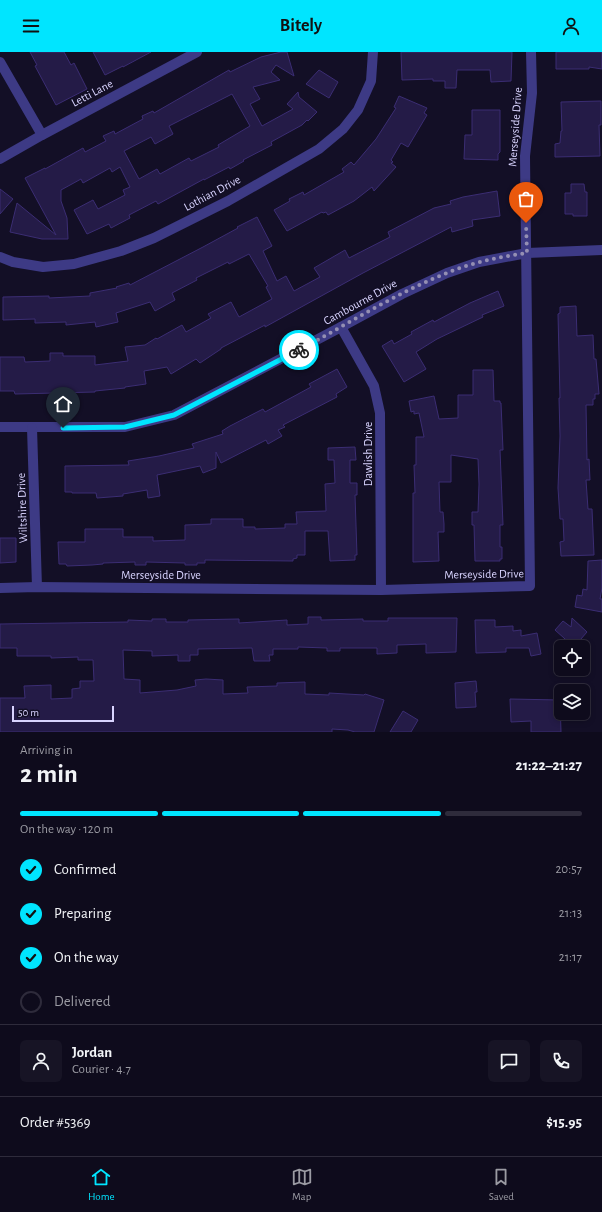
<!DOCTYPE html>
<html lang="en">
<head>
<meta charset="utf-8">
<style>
  :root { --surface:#0e0b1c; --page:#171425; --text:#f1f3f6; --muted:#9b9ba3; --line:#2e2b3b; --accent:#00e5ff }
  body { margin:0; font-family:"Alegreya Sans",sans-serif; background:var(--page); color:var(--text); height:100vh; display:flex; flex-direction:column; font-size:15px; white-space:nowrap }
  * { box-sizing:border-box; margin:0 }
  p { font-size:13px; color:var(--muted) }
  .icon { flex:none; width:22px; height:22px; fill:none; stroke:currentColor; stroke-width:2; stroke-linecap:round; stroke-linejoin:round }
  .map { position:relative; height:680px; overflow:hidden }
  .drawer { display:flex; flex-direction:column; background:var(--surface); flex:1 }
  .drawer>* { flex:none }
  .controls { position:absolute; left:554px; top:588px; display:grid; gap:8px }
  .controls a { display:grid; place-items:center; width:36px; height:36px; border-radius:6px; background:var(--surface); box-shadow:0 2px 6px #0003,0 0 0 1px var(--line); font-size:20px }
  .scale { position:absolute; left:12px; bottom:10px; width:102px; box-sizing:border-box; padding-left:4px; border:2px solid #d9d4ff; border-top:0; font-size:11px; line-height:14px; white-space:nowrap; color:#d9d4ff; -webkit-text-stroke:3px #130f26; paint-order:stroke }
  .pin { position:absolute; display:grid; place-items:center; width:34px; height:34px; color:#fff; margin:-41px -17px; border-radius:50% 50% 50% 0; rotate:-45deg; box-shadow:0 0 4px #0007 }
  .pin .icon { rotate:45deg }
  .courier { position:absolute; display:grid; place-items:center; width:40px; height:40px; margin:-20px; border:3px solid #00e5ff; border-radius:50%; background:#fff; color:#222; box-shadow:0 1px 5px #0007 }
  .head em { font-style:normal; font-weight:700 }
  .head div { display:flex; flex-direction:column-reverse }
  .head { display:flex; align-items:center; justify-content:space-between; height:68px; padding:0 20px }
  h1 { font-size:26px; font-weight:700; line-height:30px }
  .bar { display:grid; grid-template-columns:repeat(4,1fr); gap:6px 4px; align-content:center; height:48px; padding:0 20px }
  .bar i { height:5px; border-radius:3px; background:var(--line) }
  .bar .selected { background:var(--accent) }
  .bar p { grid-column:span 4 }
  .line { display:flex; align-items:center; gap:10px; padding:0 20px; border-top:1px solid var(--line) }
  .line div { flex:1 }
  .round { display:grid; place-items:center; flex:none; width:42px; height:42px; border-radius:6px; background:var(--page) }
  ol { padding:0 20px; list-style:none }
  li { display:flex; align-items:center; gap:12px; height:44px }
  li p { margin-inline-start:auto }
  li .icon { padding:4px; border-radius:50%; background:var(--accent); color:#111; stroke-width:4 }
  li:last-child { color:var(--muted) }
  li i { width:22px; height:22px; border:2px solid var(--line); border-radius:50% }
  header { display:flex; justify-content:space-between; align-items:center; height:52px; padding:0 20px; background:var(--accent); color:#111; font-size:18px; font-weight:700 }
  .tab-bar { display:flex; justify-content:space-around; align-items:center; height:56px; border-top:1px solid var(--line); background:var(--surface); font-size:11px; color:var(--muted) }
  .tab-bar a { display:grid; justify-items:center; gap:2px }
  .tab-bar .selected { color:var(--accent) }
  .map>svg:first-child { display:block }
  .building { fill:#241b47; stroke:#3b2d73; fill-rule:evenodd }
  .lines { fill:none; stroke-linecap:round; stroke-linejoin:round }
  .street { stroke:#3d3a85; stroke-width:10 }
  .done { stroke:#948fb3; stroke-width:4; stroke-dasharray:0 7.2 }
  .route { stroke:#00e5ff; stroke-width:5 }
  .labels { text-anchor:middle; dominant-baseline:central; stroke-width:3; stroke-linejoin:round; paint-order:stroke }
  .street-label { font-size:12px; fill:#d9d4ff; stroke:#130f26 }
</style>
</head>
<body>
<header><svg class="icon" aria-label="menu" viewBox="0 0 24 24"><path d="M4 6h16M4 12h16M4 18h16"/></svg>Bitely<svg class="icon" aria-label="person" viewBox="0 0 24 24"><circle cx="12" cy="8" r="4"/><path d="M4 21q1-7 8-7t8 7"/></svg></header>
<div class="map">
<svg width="602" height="680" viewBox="0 0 602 680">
  <rect width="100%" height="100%" fill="#130f26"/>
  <g class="building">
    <polygon points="30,0 64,0 71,13 74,11 87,37 56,53 35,14 37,13"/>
    <polygon points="93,0 151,0 123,15 123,14 105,23"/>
    <path d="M281 0H287L294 24 276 13 271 20 280 28 253 35 260 47 250 52 262 74 293 57 287 52 298 40 299 45 317 60 308 69 307 68 302 73 271 90 272 93 243 108 244 109 230 117 229 115 204 128V127L158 152 156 149 129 163 130 166 111 176 109 172 87 182 74 158 93 148 98 157 125 143 123 138 130 135 120 115 112 120 110 116 83 131 81 127 61 138V149L67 166 68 187H42L10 180 17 151 56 183 25 126 45 116V117L83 96 85 100 106 89 103 84 114 79 115 82 143 67 142 64 153 59 154 61 229 18 230 20 261 5ZM232 42 250 74 218 93 219 95 191 109 189 106 160 122 157 117 139 127 124 99 151 85 155 92 173 82 169 74Z"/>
    <polygon points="401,0 512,0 511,29 491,30 490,18 457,18 456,36 445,36 445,29 433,29 433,27 402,28"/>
    <polygon points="556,0 602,0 602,17 589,15 589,17 556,17"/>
    <polygon points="319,18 338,30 329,46 306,32"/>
    <polygon points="399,44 427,56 424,61 427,63 408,95 401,91 391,108 393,110 391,111 396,115 374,139 372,135 354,149 328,163 326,160 323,161 322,160 287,179 274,158 290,149 289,147 303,140 304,143 344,120 342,117 351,110 354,113 376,87 396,56 394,55"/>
    <polygon points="601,49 601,73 599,73 600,104 555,105 555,92 560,91 561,79 562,79 561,50"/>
    <polygon points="472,58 500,58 500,100 498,102 498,108 464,107 465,83 472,83"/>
    <polygon points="571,132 584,132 585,140 587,140 587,164 573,164 573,162 565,162 565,141 571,141"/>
    <polygon points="0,137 13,147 0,162"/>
    <polygon points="497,139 500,164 472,168 473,174 452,180 451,175 363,221 265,275 265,273 221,296 221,297 200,311 196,307 171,322 167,315 144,319 146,332 125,335 125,336 95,339 95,340 15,342 14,339 0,339 0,305 24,305 25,310 50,309 50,301 63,301 63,304 95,304 95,313 128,309 125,295 145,293 156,286 157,287 182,273 186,280 211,266 208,262 231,250 239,265 272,247 266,235 268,234 249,202 229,212 228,210 196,226 197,228 172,241 175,248 155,259 150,250 116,261 118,270 96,275 95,270 66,273 66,270 35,271 35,267 3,268 3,245 49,244 49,246 90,244 90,241 117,236 116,235 129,231 130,233 203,195 238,176 237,175 257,165 272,194 263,199 277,229 286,224 294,239 320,225 314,216 345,198 349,206 390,185 388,180 434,156 451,152 450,149 463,145"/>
    <polygon points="498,239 504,254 482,263 483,265 437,287 416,300 426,317 404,330 382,294 392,288 394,292 412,282 411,280 433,268 434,270 470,251"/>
    <polygon points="576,254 577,284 593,283 594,307 596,307 599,342 595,342 595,347 593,347 593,353 586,353 587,408 589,407 590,428 586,428 588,457 592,457 594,503 561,504 560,490 564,489 563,467 560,467 558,436 560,384 559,346 560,346 558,262 560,261 560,255"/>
    <polygon points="337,317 347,335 336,342 337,345 283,373 285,375 278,378 282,384 268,392 266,388 221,411 216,400 216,416 203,421 200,414 157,423 160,444 148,446 147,438 123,442 123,444 97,446 96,441 72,441 72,440 65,440 65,414 129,413 128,409 159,404 194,396 192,392 223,382 222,379 230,374 263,357 265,360 311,335 309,332"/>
    <polygon points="473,318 493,318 494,349 500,349 500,351 501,351 503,398 500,398 503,473 500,473 500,495 502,495 502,507 500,507 500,509 475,509 474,473 472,473 472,460 478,460 479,432 478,407 451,403 451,430 439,430 440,460 443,460 444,472 444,480 438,480 439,509 413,510 413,441 415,441 414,413 416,413 416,385 424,385 419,361 414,362 414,359 411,360 409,349 434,344 439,367 458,366 458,343 473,343"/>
    <polygon points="355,395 356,408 350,408 350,431 357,431 357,443 355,443 357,503 355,503 355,508 330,509 328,479 305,479 305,503 297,503 297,506 293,507 293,509 205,508 205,511 197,511 197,513 185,513 185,511 146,510 146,513 135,513 135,510 103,511 103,512 92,513 67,514 66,512 59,512 58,490 85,490 85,477 123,477 123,485 153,485 153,489 185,488 185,473 211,472 211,467 243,467 243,475 255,475 255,477 285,476 285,472 297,472 296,460 326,459 325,432 335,431 334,408 328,408 328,396"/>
    <polygon points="0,486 16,486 16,510 0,511"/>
    <polygon points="602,508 602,536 600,547 602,547 602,560 575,555 577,543 582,544 583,537 587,538 588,509"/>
    <polygon points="308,565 321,565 321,568 363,567 363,569 388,569 388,566 457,566 456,600 426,601 426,592 397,593 397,601 377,602 377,596 340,596 340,599 327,599 327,596 298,595 298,597 273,597 273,603 269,603 270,609 254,609 252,596 198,597 198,603 190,603 190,609 178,609 178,603 152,604 152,599 123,598 124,627 140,628 140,641 177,638 196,634 195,628 206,627 223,628 223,642 248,641 247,635 277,634 277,631 305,630 305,642 329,643 329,641 364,643 365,642 384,648 374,680 355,680 348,678 332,677 332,680 0,680 0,646 25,646 24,634 51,633 51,647 72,646 72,637 80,636 80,629 94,629 93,608 78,608 78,605 51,606 51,604 17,604 17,596 0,596 0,572 128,570 128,568 152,569 152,567 166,567 166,570 188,570 188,568 239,567 239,571 287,568 287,573 308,572"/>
    <polygon points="572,566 587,580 574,595 555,578 563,569 571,575"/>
    <polygon points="475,568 495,568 495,575 513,574 513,579 521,578 521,584 537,581 541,602 531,604 529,596 506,596 506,600 476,601"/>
    <polygon points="476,629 477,640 475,640 476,655 456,656 455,631"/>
    <polygon points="510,647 560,648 561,680 531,680 531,669 511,670"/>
    <polygon points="403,659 418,668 411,680 390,680"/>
  </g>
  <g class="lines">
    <g class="street">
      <polyline points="0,10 42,83"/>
      <polyline points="0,107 42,83 197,0"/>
      <polyline points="0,205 13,210 43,215 74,212 121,199 154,186 228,149 319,97 343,77 358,58 371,29 373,0"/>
      <polyline points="341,275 374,334 380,361 381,538"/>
      <polyline points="0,375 125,375 174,363 341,275 402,242 447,221 479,210 527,201 602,198"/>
      <polyline points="32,376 37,535"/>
      <polyline points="0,536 37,535 381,538 530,534 525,104 532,41 531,0"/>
    </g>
  </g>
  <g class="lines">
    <path class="done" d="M299 298C348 272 396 241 447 221 473 210 500 205 527 201L526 171"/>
    <polyline class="route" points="63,376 125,375 174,363 299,298"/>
  </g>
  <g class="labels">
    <g class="street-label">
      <text transform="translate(92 41) rotate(-28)">Letti Lane</text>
      <text transform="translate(515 75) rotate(-86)">Merseyside Drive</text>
      <text transform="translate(212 141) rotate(-28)">Lothian Drive</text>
      <text transform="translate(360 250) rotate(-29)">Cambourne Drive</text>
      <text transform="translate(368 402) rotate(-90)">Dawlish Drive</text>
      <text transform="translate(22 456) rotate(-92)">Wiltshire Drive</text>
      <text transform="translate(484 522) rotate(-1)">Merseyside Drive</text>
      <text x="161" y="523">Merseyside Drive</text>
    </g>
  </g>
</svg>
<div class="controls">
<a><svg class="icon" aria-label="locate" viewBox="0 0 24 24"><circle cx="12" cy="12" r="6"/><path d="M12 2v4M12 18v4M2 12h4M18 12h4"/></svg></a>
<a><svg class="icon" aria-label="layers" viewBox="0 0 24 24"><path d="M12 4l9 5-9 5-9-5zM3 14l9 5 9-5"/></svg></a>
</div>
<div class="scale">50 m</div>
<div class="pin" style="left:526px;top:171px;background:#ea580c"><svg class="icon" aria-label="bag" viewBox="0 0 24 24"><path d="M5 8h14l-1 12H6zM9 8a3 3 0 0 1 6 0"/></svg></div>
<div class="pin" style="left:63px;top:376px;background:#1f2937"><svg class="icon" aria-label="home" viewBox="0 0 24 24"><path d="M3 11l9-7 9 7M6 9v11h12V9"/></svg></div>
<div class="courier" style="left:299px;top:298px"><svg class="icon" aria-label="bike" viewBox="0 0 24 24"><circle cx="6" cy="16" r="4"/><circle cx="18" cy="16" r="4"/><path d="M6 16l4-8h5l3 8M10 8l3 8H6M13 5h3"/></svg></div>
</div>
<section class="drawer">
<div class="head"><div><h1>2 min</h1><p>Arriving in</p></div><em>21:22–21:27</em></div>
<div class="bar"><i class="selected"></i><i class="selected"></i><i class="selected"></i><i></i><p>On the way · 120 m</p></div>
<ol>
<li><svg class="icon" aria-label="check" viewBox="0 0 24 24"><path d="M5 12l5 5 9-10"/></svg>Confirmed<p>20:57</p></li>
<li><svg class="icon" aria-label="check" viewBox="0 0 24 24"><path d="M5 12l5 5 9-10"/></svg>Preparing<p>21:13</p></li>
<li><svg class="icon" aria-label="check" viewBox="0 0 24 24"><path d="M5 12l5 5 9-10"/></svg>On the way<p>21:17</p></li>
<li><i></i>Delivered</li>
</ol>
<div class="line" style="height:72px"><a class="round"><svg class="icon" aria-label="person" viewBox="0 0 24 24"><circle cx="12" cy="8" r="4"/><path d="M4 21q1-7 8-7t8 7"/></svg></a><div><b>Jordan</b><p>Courier · 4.7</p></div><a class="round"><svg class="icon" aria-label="chat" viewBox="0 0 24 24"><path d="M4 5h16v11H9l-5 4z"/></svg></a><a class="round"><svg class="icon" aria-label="phone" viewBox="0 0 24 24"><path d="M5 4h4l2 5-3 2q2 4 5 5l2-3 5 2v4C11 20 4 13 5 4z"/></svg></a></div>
<div class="line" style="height:52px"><div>Order #5369</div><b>$15.95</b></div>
</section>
<nav class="tab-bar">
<a class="selected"><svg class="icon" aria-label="home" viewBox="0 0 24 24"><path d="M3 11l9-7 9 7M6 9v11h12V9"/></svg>Home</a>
<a><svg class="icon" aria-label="map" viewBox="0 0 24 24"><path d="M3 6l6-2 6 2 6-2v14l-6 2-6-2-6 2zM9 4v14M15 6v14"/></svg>Map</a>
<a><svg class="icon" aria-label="saved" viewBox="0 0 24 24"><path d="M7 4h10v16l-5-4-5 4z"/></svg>Saved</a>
</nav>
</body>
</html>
